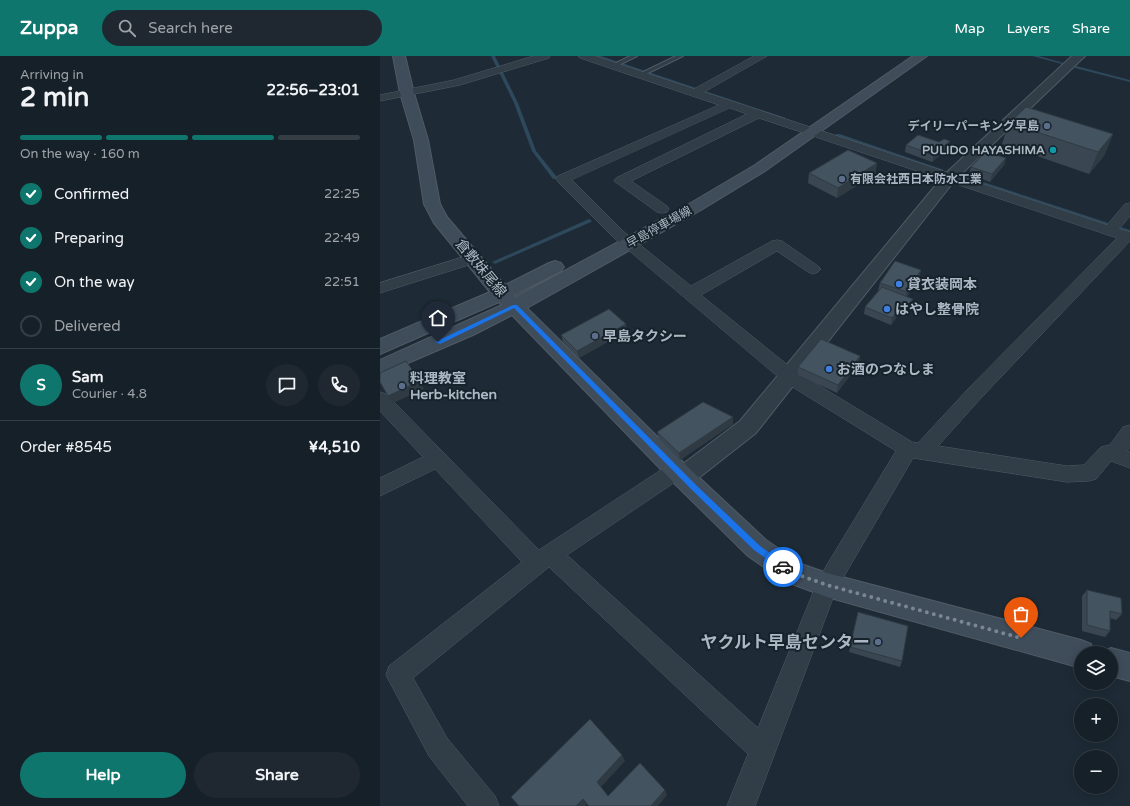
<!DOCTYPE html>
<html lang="en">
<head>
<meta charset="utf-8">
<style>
  :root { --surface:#162028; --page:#1f2830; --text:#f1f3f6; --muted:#9ea3a8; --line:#353e45; --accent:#0f766e }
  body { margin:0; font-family:"Varela Round","Noto Sans JP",sans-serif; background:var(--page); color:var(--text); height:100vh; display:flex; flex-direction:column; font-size:15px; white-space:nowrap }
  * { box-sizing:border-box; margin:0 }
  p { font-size:13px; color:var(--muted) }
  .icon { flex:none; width:22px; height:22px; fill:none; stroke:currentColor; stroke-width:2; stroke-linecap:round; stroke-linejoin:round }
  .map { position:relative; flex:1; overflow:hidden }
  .sheet { display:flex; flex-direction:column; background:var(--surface); width:380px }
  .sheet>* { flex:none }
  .controls { position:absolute; left:694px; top:590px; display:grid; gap:8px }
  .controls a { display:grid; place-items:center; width:44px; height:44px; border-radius:50%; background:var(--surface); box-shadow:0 2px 10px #0003,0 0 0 1px var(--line); font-size:20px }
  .pin { position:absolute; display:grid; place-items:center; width:34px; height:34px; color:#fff; margin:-41px -17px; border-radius:50% 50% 50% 0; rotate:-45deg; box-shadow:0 0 4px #0007 }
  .pin .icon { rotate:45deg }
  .courier { position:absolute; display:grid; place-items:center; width:40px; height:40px; margin:-20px; border:3px solid #1a73e8; border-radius:50%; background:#fff; color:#222; box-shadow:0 1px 5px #0007 }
  .head em { font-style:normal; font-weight:700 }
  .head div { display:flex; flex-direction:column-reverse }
  .head { display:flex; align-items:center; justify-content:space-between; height:68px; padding:0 20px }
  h1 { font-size:26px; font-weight:700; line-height:30px }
  .bar { display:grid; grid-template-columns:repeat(4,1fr); gap:6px 4px; align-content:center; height:48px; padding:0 20px }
  .bar i { height:5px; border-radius:3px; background:var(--line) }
  .bar .active { background:var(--accent) }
  .bar p { grid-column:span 4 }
  .line { display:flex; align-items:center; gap:10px; padding:0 20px; border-top:1px solid var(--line) }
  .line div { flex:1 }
  .round { display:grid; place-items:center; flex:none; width:42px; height:42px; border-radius:21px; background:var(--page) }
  ol { padding:0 20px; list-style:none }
  li { display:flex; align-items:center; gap:12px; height:44px }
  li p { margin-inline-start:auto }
  li .icon { padding:4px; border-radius:50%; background:var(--accent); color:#fff; stroke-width:4 }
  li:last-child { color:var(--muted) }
  li i { width:22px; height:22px; border:2px solid var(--line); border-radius:50% }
  .cta { display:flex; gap:8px; margin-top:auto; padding:8px 20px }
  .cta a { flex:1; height:46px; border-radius:24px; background:var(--accent); color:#fff; font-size:16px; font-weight:700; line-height:46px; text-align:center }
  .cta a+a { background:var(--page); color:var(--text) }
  header { display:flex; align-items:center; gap:24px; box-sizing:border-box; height:56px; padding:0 20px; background:var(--accent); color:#fff }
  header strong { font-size:19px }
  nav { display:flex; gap:22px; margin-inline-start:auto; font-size:14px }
  .search { width:280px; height:36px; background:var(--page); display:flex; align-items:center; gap:10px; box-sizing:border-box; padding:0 14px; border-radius:22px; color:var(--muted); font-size:15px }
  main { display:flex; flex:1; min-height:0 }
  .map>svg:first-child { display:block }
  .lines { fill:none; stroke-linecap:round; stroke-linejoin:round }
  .stream { fill:#2e485c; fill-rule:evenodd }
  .service-casing { stroke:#4f5b65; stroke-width:2 }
  .minor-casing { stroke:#4f5b65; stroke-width:1 }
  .tertiary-casing { stroke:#4f5b65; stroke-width:2 }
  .secondary-casing { stroke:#4f5b65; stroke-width:2 }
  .service { fill:#313d47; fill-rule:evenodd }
  .minor { fill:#313d47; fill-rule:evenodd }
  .tertiary { fill:#313d47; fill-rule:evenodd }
  .secondary { fill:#3f4c5a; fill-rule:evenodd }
  .wall { fill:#3a4753 }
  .shaded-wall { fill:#2f3a43 }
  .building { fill:#435360; stroke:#2f3a43 }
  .route { fill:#1a73e8 }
  .done { stroke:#7a8792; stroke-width:4; stroke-dasharray:0 7.2 }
  .service-dot { fill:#5c6f8a; stroke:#17222b; stroke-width:1.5 }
  .culture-dot { fill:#0f9aa8; stroke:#17222b; stroke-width:1.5 }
  .shop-dot { fill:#3f7fe0; stroke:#17222b; stroke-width:1.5 }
  .labels { text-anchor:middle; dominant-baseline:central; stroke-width:4; stroke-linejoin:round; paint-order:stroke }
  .far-poi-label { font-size:12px; font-weight:bold; fill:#abb8c4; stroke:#17222b; text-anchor:end }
  .far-street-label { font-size:12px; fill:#abb8c4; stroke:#17222b }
  .street-label { font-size:14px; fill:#abb8c4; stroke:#17222b }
  .poi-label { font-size:14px; font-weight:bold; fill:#abb8c4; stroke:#17222b; text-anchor:start }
  .near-poi-label { font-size:17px; font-weight:bold; fill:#abb8c4; stroke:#17222b; text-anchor:end }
</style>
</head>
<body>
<header>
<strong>Zuppa</strong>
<div class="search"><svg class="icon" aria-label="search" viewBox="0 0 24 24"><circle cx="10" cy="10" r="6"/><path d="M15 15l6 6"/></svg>Search here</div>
<nav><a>Map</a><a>Layers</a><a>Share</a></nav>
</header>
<main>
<section class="sheet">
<div class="head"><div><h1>2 min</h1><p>Arriving in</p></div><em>22:56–23:01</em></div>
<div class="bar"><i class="active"></i><i class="active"></i><i class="active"></i><i></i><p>On the way · 160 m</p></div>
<ol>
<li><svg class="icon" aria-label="check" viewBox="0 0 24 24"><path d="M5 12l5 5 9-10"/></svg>Confirmed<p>22:25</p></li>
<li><svg class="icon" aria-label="check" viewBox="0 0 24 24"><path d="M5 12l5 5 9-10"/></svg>Preparing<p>22:49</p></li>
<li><svg class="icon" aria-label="check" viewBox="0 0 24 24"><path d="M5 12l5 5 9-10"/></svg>On the way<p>22:51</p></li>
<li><i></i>Delivered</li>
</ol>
<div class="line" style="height:72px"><b class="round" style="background:var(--accent);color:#fff">S</b><div><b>Sam</b><p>Courier · 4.8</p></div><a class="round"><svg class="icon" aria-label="chat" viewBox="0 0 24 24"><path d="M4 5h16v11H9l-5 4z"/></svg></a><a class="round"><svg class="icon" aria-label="phone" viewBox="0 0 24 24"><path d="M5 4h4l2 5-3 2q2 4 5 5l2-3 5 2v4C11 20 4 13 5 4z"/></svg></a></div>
<div class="line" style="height:52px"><div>Order #8545</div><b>¥4,510</b></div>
<div class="cta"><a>Help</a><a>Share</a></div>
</section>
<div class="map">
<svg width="750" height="750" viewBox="0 0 750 750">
  <rect width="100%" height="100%" fill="#1e2b36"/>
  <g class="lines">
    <g class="stream">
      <polygon points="111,0 115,0 138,47 156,95 177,121 177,123 173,123 152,95 134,47"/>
      <polygon points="215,0 221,0 406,62 402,63"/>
      <polygon points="652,0 659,0 684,7 682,8"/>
      <polygon points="696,10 750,24 750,26 695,12 695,10"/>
      <polygon points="456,78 460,78 564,114 560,115 456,80"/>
      <polygon points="581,120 585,120 750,174 750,178 581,122"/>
      <polygon points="209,163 212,165 211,166 117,207 115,208 112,206"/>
    </g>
    <defs>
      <g id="service">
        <polygon points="250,0 257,0 235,11 230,10"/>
        <polygon points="296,0 303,0 262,20 257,19"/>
      </g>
      <g id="minor">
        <polygon points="154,0 170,0 169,2 80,29 0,45 0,39 74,24"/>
        <path d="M199 0H215L314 33 374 0H387L324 36 727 169 745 148 750 147V160L739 173 750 176V185L601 342 558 390 687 410 704 409 721 391 730 389 743 371 750 369V391L747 395 750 396V412L731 405 716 423 709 425 687 426 533 402 456 534 375 750H347L368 698 169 511 33 622 67 682 115 740 119 750H88L49 700 6 619 9 610 142 506 55 413 0 440V422L43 401 0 355V336L6 338 159 494 290 408 297 406 304 408 307 414 304 420 187 499 378 672 439 522 516 395 403 325 233 181 178 126 176 123 178 120 339 49 200 2ZM350 52 367 58 236 122 234 125 277 156 282 157 287 156 289 153 287 150 251 125 379 62 737 182 589 332 538 387 532 386 415 315 321 239 397 195 428 216 433 218 438 216 441 213 438 210 402 185 397 184 392 185 311 230 243 175 192 124Z"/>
        <polygon points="93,198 98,200 101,203 98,206 0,237 0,227"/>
      </g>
      <polygon id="tertiary" points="692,0 705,0 575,124 376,377 311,428 303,431 295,428 291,421 295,414 360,365 565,118"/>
      <g id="secondary">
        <polygon points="13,0 25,0 34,37 48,84 60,148 67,161 125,229 169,207 175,205 181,207 184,211 181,215 134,239 136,241 309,148 375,109 533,0 547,0 385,115 321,154 147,252 311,414 386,484 421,508 447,517 701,584 711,588 714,597 701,597 701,612 447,541 404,525 368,500 295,428 132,259 93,279 0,319 0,304 122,249 119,246 0,298 0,283 110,236 54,167 44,148 34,84 20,37"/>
        <polygon points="731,592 750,597 750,625 731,620 731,597 721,597"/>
      </g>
    </defs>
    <use href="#service" class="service-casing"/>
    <use href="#minor" class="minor-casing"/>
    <use href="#tertiary" class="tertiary-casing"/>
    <use href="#secondary" class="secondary-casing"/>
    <use href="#service" class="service"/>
    <use href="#minor" class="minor"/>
    <use href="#tertiary" class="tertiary"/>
    <use href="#secondary" class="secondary"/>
  </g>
  <g class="wall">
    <polygon points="629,67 733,78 724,100 709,118 622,88"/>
    <polygon points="526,89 568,92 552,106 525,96"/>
    <polygon points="626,102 624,109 610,126 589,118 591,111"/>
    <polygon points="497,107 495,118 457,142 428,127 429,117"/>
    <polygon points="541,214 539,222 527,241 531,250 523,261 518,259 511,269 484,258 485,251 499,234 498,234 500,227"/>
    <polygon points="247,275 199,302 183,286 181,279"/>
    <polygon points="480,300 479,307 457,337 418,319 418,311"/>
    <polygon points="353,368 300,404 279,383 277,376"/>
    <polygon points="707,534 742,558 736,564 730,562 730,575 725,581 702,575 702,540"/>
    <polygon points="478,556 522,605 520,611 469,596"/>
  </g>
  <g class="shaded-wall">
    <polygon points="733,78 724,100 709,118 718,96"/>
    <polygon points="570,85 568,92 552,106 554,99"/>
    <polygon points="626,102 624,109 610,126 612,118"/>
    <polygon points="497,107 495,118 457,142 458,132"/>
    <polygon points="541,214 539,222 525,244 527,236"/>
    <polygon points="533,243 531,250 523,261 524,254"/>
    <polygon points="520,252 518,259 511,269 512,262"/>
    <polygon points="246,268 247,275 199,302 197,295"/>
    <polygon points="480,300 479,307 457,337 458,329"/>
    <polygon points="40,325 44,333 13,347 8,340"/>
    <polygon points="353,361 353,368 300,404 299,397"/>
    <polygon points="242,699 245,705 221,731 217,726"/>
    <polygon points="285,734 287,739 278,750 271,750"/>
    <polygon points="203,743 207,748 205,750 196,750"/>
  </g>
  <g class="building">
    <polygon points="646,51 733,78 718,96 629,67"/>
    <polygon points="538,79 559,86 564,83 570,85 554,99 526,89"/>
    <polygon points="468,94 497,107 458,132 429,117"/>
    <polygon points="605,96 626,102 612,118 591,111"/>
    <polygon points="515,205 541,214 527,236 500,227"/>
    <polygon points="502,231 533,243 524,254 520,252 512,262 485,251"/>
    <polygon points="229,253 246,268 197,295 181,279"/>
    <polygon points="441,283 480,300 458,329 418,311"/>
    <polygon points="26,305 40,325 8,340 0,326 0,317"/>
    <polygon points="323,346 353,361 299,397 277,376"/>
    <polygon points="707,534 741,542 742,558 730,555 730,575 707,569"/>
    <polygon points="478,556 528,570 522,605 470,591"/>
    <polygon points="210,663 242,699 217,726 228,740 260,707 285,734 271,750 209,750 203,743 196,750 139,750 131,741"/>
  </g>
  <polygon class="route" points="133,249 137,249 316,429 380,490 406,508 406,513 401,513 374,494 311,433 134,252 60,288 55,286"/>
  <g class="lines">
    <polyline class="done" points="403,511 413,517 447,529 641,582"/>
  </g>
  <g class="service-dot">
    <circle cx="667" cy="70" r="4"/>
    <circle cx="462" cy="123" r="4"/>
    <circle cx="215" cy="280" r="4"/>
    <circle cx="22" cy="330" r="4"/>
    <circle cx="498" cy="586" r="4"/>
  </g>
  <circle class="culture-dot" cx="673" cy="94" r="4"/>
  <g class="shop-dot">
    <circle cx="519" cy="228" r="4"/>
    <circle cx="507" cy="253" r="4"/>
    <circle cx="449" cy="313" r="4"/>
  </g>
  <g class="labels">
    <g class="far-poi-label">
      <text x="659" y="70">デイリーパーキング早島</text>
      <text x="665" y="94">PULIDO HAYASHIMA</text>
      <text x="470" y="123" text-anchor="start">有限会社西日本防水工業</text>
    </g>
    <g class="far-street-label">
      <text transform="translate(279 171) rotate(-29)">早島停車場線</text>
    </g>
    <g class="street-label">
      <text transform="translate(101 212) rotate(50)">倉敷妹尾線</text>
    </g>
    <g class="poi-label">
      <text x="527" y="228">貸衣装岡本</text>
      <text x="515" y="253">はやし整骨院</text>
      <text x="223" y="280">早島タクシー</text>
      <text x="457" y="313">お酒のつなしま</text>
      <text x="30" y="322">料理教室<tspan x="30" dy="16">Herb-kitchen</tspan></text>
    </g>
    <g class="near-poi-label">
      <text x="490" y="586">ヤクルト早島センター</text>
    </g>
  </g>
</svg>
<div class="controls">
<a><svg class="icon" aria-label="layers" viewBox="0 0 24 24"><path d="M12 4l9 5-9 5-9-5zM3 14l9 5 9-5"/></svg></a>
<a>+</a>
<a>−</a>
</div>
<div class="pin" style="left:641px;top:582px;background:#ea580c"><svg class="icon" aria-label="bag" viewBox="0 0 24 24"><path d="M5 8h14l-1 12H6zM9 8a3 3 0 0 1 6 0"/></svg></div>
<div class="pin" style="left:58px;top:286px;background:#1f2937"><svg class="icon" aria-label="home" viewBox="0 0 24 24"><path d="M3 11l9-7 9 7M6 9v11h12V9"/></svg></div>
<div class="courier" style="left:403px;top:511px"><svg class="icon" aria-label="car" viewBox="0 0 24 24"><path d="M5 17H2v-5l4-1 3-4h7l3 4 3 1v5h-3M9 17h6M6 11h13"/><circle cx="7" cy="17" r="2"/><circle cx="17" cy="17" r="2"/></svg></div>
</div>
</main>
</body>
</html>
